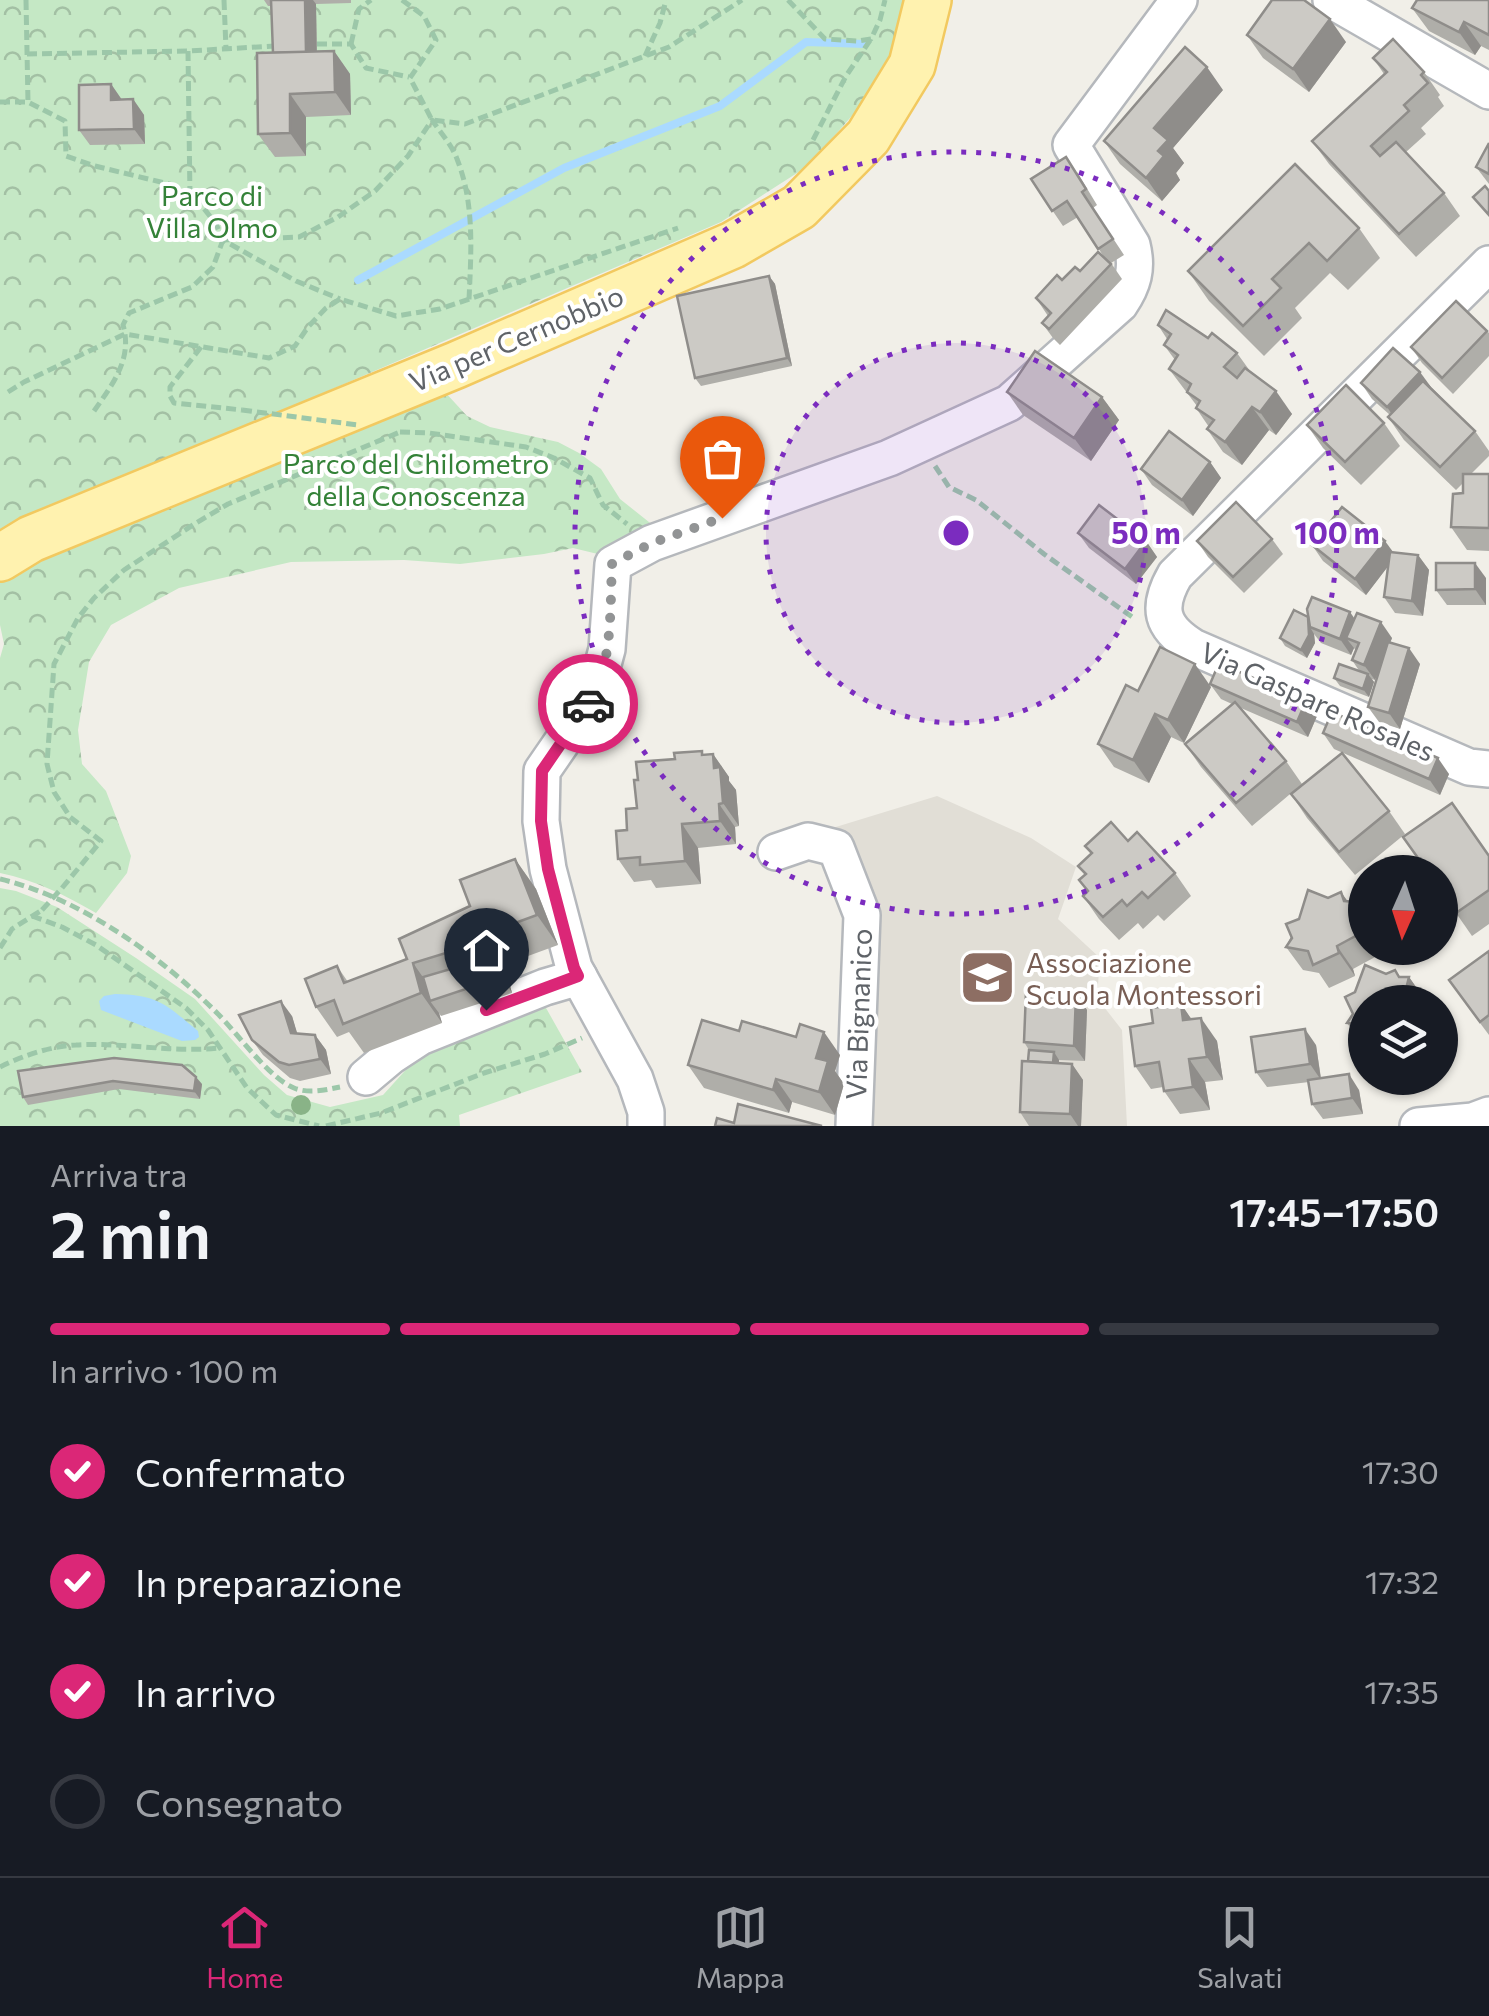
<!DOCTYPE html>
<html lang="it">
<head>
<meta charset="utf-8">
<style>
  :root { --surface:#171b24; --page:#20242c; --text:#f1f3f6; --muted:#9ea1a6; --line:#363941; --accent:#db2777 }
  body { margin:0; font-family:Commissioner,sans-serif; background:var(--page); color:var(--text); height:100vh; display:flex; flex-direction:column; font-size:38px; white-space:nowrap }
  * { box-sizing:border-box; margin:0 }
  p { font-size:32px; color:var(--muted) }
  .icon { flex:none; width:55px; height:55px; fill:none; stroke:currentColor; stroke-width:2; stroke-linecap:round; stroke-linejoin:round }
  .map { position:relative; height:1126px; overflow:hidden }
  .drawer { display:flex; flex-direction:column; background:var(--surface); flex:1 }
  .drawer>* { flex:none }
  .needle { width:65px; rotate:183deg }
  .tools { position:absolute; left:1348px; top:855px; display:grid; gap:20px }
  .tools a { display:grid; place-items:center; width:110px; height:110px; border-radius:50%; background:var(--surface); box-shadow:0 2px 8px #0004; font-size:50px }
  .pin { position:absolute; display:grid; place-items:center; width:85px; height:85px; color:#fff; margin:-102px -42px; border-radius:50% 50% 50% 0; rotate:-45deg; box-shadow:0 0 10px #0007 }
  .pin .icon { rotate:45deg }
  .courier { position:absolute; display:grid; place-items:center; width:100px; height:100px; margin:-50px; border:8px solid #db2777; border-radius:50%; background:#fff; color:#222; box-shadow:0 2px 12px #0007 }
  .headline em { font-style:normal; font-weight:600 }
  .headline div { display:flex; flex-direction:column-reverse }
  .headline { display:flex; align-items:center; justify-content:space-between; height:170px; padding:0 50px }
  h1 { font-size:65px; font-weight:600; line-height:75px }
  .bar { display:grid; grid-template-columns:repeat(4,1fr); gap:15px 10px; align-content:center; height:120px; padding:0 50px }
  .bar i { height:12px; border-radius:8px; background:var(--line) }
  .bar .active { background:var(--accent) }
  .bar p { grid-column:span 4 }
  ol { padding:0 50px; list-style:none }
  li { display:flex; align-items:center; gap:30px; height:110px }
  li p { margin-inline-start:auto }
  li .icon { padding:10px; border-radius:50%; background:var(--accent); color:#fff; stroke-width:4 }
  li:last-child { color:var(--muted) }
  li i { width:55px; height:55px; border:5px solid var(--line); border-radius:50% }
  .menu { display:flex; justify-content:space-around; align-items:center; height:140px; border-top:2px solid var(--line); background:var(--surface); font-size:28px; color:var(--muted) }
  .menu a { display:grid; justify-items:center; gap:5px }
  .menu .active { color:var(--accent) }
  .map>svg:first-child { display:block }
  .education { fill:#e1ded6 }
  .park { fill:url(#park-crowns) }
  .water { fill:#aadaff }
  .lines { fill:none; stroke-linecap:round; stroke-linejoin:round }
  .stream { stroke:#aadaff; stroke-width:8 }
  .minor-casing { stroke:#b5b8bc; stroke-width:40 }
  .major-casing { stroke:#f2c960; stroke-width:50 }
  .path { stroke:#9cc7a9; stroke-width:5; stroke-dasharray:10 5; stroke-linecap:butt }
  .minor { stroke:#fff; stroke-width:35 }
  .major { stroke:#fff2af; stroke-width:45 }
  .path-bridge { stroke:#9cc7a9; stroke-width:5; stroke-dasharray:10 5; stroke-linecap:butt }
  .tree { fill:#89b387 }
  .wall { fill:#afaea9 }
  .shaded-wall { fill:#8f8d8a }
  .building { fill:#cccac5; stroke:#8f8d8a; stroke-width:2.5 }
  .done { stroke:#929495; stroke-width:10; stroke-dasharray:0 18 }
  .route { stroke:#db2777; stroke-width:12 }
  .ring { fill:none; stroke:#7b2cbf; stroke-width:5; stroke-dasharray:5 10 }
  .labels { text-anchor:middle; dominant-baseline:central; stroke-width:8; stroke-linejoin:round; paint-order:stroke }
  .park-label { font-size:28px; fill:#348238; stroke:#fff }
  .street-label { font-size:28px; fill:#5f6368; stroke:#fff }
  .education-label { font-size:28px; fill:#785e54; stroke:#fff; text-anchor:start }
  .centre { fill:#7b2cbf; stroke:#fff; stroke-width:5 }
  .ring-label { font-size:30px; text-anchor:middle; font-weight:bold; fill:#7b2cbf; stroke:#fff; stroke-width:8; stroke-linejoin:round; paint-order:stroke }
</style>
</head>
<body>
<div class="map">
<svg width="1489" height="1126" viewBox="0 0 1489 1126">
  <defs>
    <pattern id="park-crowns" width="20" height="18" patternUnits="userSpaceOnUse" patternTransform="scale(2.5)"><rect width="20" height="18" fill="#c5e8c5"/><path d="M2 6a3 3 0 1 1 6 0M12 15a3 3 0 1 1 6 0" fill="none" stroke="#a3c0a4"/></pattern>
  </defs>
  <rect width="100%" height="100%" fill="#f1efe8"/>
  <polygon class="education" points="937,796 1031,838 1076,867 1058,919 1100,958 1097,998 1122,1030 1127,1126 870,1126 878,914 826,830"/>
  <g class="park">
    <polygon points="0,0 908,0 905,24 871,94 808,166 721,222 37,516 0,537"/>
    <path d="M444 391 467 416 490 427 558 442 579 453 601 469 620 499 659 530 606 556 573 548 544 554 460 564 404 560 291 562 179 588 111 625 89 662 78 730 82 764 106 791 131 856 127 873 96 913C65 895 35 880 0 873V658L4 644 0 625V568Z"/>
    <polygon points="0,888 16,891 57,907 136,958 195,999 264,1075 287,1095 330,1107 383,1095 422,1052 541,999 582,1072 459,1115 460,1126 0,1126"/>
  </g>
  <path class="water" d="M115 994C159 995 165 1004 198 1031L199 1037 195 1040 182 1041 101 1010 99 1001 104 996Z"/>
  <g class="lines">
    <polyline class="stream" points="358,280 564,168 720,106 806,42 865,44"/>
    <defs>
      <g id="minor">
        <polyline points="1331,0 1489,91"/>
        <path d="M1489 264 1175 575C1156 608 1161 627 1193 647L1469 767 1489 769"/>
        <polyline points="776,852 808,841 836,848 862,915 854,1126"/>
        <polyline points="366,1077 391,1056 420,1037 545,987 579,977"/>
        <path d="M646 1126V1112L635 1079 574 968 548 869 541 821 542 771 595 694 607 649 613 564 652 543 889 458 1009 403 1120 304C1133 285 1138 269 1132 245L1071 145 1179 0"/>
        <polyline points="1418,1126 1473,1121 1489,1115"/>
      </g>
      <polyline id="major" points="0,558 31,539 456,365 733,245 799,207 868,137 912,65 928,0"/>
    </defs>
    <use href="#minor" class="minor-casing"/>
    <use href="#major" class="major-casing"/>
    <g class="path">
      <polyline points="26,0 28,102"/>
      <polyline points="224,0 226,49"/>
      <polyline points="402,0 424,16 436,40 410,78 432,120 465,124 669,47 742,0"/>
      <polyline points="788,0 825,39 858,41 871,39 880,20 885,0"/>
      <polyline points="317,44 351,44 366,68 409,77"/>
      <polyline points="351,44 359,9 371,0"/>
      <polyline points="188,51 190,197"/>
      <polyline points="27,54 188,51 275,46"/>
      <polyline points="645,56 660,23 666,0"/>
      <polyline points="0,102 28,102 65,121 66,156 95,166 173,185 202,206 216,224 223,240 296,281 340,299"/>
      <polyline points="813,140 846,76 871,39"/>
      <path d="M223 240 299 237 338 217 375 191 408 156 432 120C440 132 452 145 457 159 475 204 471 253 469 300"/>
      <polyline points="201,347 170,387 170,396 174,403 242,410"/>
      <polyline points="8,392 24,382 125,334 269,358 295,346 308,327 326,308 340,299 396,316 440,309 678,228"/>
      <path d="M94 411C112 385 133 359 123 325L129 313 192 287 213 267 223 240"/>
      <polyline points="400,432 429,433 526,447 554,458 590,478 603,505 627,524"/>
      <polyline points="935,466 949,487 976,500 1044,554 1135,619"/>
      <path d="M0 879C80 898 161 956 218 1014 238 1034 269 1078 294 1088 309 1094 325 1090 340 1087"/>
      <polyline points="62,888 101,841 70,817 54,792 47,764 54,664 78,618 94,598 124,570 196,523 228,504 400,432"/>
      <polyline points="32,916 62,927 96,945 186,1008 208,1030 247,1088 276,1115 319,1126"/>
      <polyline points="0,948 12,929 42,910"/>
      <path d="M0 1067C22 1056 51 1046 76 1045 124 1042 171 1053 219 1048"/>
      <polyline points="326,1126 381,1113 484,1073 545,1054 582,1038"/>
    </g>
    <use href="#minor" class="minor"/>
    <use href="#major" class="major"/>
    <g class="path-bridge">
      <polyline points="242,410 358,425"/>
      <polyline points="42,910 62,888"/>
    </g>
  </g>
  <circle class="tree" cx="301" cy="1105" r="10"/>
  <g class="wall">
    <polygon points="264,0 351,0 351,3 316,4 317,51 334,51 350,74 351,115 306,117 306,156 275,157 258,134 273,53 271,6 268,6"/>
    <polygon points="1489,0 1489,50 1481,46 1475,55 1429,31 1412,8"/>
    <polygon points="1247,35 1346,42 1309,92 1263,58"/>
    <polygon points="1373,58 1424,72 1440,95 1438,97 1444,106 1421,128 1426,134 1406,152 1444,193 1460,216 1416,257 1329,164 1312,141 1384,74"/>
    <polygon points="111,84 122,100 133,99 144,115 145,144 90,145 79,130"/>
    <polygon points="1223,90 1173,148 1184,163 1176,173 1180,180 1162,201 1120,164 1104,141"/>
    <polygon points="1489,143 1489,184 1476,167"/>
    <polygon points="1077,172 1097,205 1093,208 1124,255 1111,263 1122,279 1060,345 1053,338 1042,323 1048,316 1036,298 1062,280 1104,257 1078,217 1063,226 1031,179"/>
    <polygon points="1359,228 1380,258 1348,290 1330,273 1295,308 1302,318 1264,356 1209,301 1188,271"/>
    <polygon points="769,276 775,284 792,366 701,386 695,378"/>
    <polygon points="1158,325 1208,338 1237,353 1250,371 1292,414 1276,435 1269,430 1242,465 1223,452 1207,429 1209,427 1196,408 1197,406 1169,369 1175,360 1164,345 1167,339"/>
    <polygon points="1487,331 1489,333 1489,356 1453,394 1422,363 1411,347"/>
    <polygon points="1361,383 1431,387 1475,431 1489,451 1489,456 1471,474 1489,474 1489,551 1467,550 1451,527 1463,493 1463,483 1456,490 1404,440 1388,417 1390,415 1372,399"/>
    <polygon points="1007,392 1102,397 1119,420 1091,461 1023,415"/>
    <polygon points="1384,423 1400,446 1361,485 1323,448 1307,425"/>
    <polygon points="1210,462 1221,478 1193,516 1152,485 1141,469"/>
    <polygon points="1078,533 1146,541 1157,557 1136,584 1089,548"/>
    <polygon points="1272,539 1283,554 1244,593 1208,557 1197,541"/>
    <polygon points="1312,545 1418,555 1429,570 1423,616 1395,613 1384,597 1388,566 1366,595 1323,561"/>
    <polygon points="1486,578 1486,605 1447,605 1436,590"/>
    <polygon points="1308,618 1354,618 1392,638 1390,643 1420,664 1400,729 1379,722 1368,707 1380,668 1375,680 1372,679 1374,682 1369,697 1340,686 1334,678 1360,672 1352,660 1356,651 1354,648 1351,655 1321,643 1314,634 1315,643 1307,658 1285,646 1280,638"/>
    <polygon points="1210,684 1306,701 1317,716 1308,737 1241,708 1286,761 1302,784 1252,826 1201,767 1185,744 1232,704 1221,699"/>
    <polygon points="1211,687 1184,743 1171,737 1149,783 1114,767 1098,744 1138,691"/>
    <polygon points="1323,733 1449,774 1440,795 1334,749"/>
    <polygon points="713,754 729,777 729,781 736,790 739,826 735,827 736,844 698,848 701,884 656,888 651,880 634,882 618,859 627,830 637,808 638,780 675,759"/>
    <polygon points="1291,794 1389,811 1405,834 1355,875 1307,818"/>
    <polygon points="1128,841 1175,873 1191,896 1164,921 1158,915 1143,929 1138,923 1119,940 1099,919 1083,896 1087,892 1079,880 1085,875 1078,866 1091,854 1085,846"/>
    <polygon points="1489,856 1489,924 1472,936 1440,890"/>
    <polygon points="515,859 536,889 558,945 509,963 506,971 512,993 441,1016 439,1013 442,1023 364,1053 349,1032 337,1037 316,1007 337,966 348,982 407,959 470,906"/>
    <polygon points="1328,898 1358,902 1365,912 1365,948 1374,948 1377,956 1353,969 1355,976 1329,988 1319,973 1303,970 1286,947 1299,919"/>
    <polygon points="1489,951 1489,1035 1465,1003"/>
    <polygon points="1395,970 1400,977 1409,977 1425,1000 1425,1002 1365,1002 1365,1047 1364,1046 1347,1023 1386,974"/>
    <polygon points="1076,995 1087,1010 1085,1061 1059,1060 1059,1063 1072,1064 1083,1080 1081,1126 1029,1126 1020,1112 1029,1050 1024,1042"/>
    <polygon points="1181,1004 1191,1019 1217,1041 1223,1080 1205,1082 1210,1110 1180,1114 1164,1091 1163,1087 1151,1089 1135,1066 1153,1023"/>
    <polygon points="292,1016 297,1034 315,1035 326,1050 331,1074 300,1081 290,1078 263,1055 252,1040"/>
    <polygon points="739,1031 840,1055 835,1071 844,1084 835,1115 792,1102 789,1113 704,1088 688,1065"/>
    <polygon points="1316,1045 1321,1078 1359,1090 1363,1114 1323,1119 1312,1104 1309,1082 1267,1087 1256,1072"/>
    <polygon points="18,1071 202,1084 200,1099 119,1089 28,1105 23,1097"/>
  </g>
  <g class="shaded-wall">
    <polygon points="305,0 313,0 316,4 317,75 307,59"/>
    <polygon points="1330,19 1346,42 1309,92 1293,69"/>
    <polygon points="1464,22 1481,46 1475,55 1459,32"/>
    <polygon points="334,51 350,74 351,115 335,92"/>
    <polygon points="1207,67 1223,90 1173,148 1184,163 1176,173 1180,180 1162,201 1146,178 1158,151 1154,128"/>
    <polygon points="111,84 122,100 111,100"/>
    <polygon points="290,94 306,117 306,156 290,133"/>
    <polygon points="133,99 144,115 145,144 134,129"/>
    <polygon points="769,276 775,284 792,366 787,358"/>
    <polygon points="1420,372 1431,387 1398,423 1387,407"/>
    <polygon points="1276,391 1292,414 1276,435 1260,412"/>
    <polygon points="1102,397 1119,420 1091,461 1074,438"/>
    <polygon points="1252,407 1269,430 1242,465 1225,442"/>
    <polygon points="1210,462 1221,478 1193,516 1182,500"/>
    <polygon points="1146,541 1157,557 1136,584 1125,569"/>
    <polygon points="1385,541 1396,556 1366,595 1355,579"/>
    <polygon points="1418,555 1429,570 1423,616 1412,601"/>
    <polygon points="1475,563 1486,578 1486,605 1475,589"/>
    <polygon points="1350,612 1361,628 1346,638 1354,648 1351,655 1340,639"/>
    <polygon points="1308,617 1310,627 1314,634 1315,643 1307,658 1301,650"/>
    <polygon points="1381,622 1392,638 1375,680 1364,665"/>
    <polygon points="1409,648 1420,664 1400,729 1389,713"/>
    <polygon points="1195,664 1211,687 1184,743 1168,720"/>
    <polygon points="1368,674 1374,682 1369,697 1363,689"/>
    <polygon points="1306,701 1317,716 1308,737 1297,722"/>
    <polygon points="1155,714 1171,737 1149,783 1133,760"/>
    <polygon points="713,754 729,777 729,781 736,790 739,826 723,803 714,768"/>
    <polygon points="1438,758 1449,774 1440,795 1429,779"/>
    <polygon points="719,804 735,827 736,844 720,821"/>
    <polygon points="682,824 698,848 701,884 685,861"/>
    <polygon points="515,859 536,889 558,945 537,915"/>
    <polygon points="1341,892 1354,910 1358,902 1365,912 1365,939 1344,901"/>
    <polygon points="488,933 509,963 506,971 512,993 502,977 495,956 485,941"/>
    <polygon points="1337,946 1353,969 1355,976 1339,953"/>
    <polygon points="413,963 434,993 430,1001 439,1013 442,1023 421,993"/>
    <polygon points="1395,970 1408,988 1409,977 1425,1000 1425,1002 1415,1002"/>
    <polygon points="1076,995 1087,1010 1085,1061 1074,1046"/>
    <polygon points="281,1001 292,1016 302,1049 291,1033"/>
    <polygon points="1181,1004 1197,1027 1183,1020"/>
    <polygon points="1201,1018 1217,1041 1223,1080 1207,1057"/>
    <polygon points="1305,1029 1316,1045 1321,1080 1310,1064"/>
    <polygon points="824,1032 840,1055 835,1071 844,1084 835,1115 819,1092 816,1058"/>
    <polygon points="315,1035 326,1050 331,1074 320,1059"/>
    <polygon points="1054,1052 1059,1060 1058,1078 1052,1070"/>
    <polygon points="1189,1059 1205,1082 1210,1110 1193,1087"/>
    <polygon points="1072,1064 1083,1080 1081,1126 1078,1126 1070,1114"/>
    <polygon points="1349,1074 1359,1090 1363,1114 1352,1098"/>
    <polygon points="196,1077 202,1084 200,1099 194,1091"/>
    <polygon points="776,1079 792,1102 789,1113 773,1090"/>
  </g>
  <g class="building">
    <polygon points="271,0 305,0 306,52 273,53"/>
    <polygon points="1272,0 1304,0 1330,19 1293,69 1247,35"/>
    <polygon points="1417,0 1489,0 1489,35 1464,22 1459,32 1412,8"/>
    <polygon points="1393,39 1424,72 1421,75 1428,83 1404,105 1409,111 1371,146 1380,156 1396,142 1444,193 1399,234 1312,141 1387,72 1373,58"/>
    <polygon points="1185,47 1207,67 1154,128 1168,140 1158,151 1164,156 1146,178 1104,141"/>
    <polygon points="334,51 335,92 290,94 290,133 258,134 257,53"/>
    <polygon points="111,84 111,100 133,99 134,129 79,130 79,85"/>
    <polygon points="1489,143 1489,174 1476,167"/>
    <polygon points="1066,157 1086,189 1082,192 1113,239 1098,249 1067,201 1052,211 1031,179"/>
    <polygon points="1295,164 1359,228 1327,261 1309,243 1272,279 1281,288 1243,326 1188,271"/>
    <polygon points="1485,186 1489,191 1489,215 1473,197"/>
    <polygon points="1098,252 1111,264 1049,329 1042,323 1051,313 1036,298 1057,275 1062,280 1075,267 1080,271"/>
    <polygon points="769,276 787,358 695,378 677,296"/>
    <polygon points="1456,301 1487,331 1442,378 1411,347"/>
    <polygon points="1166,310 1208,338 1212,333 1237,353 1224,367 1237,378 1245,368 1276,391 1260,412 1252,407 1225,442 1207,429 1214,420 1196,408 1200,401 1187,392 1191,384 1169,369 1178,355 1164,345 1171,334 1158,325"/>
    <polygon points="1393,348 1420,372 1387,407 1361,383"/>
    <polygon points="1035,351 1102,397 1074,438 1007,392"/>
    <polygon points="1423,381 1475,431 1440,467 1388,417"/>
    <polygon points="1346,385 1384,423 1345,462 1307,425"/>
    <polygon points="1169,431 1210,462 1182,500 1141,469"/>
    <polygon points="1463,474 1489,474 1489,528 1451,527 1453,494 1463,493"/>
    <polygon points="1236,502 1272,539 1233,577 1197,541"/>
    <polygon points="1099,505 1146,541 1125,569 1078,533"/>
    <polygon points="1342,507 1385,541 1355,579 1312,545"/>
    <polygon points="1390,552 1418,555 1412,601 1384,597"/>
    <polygon points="1436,563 1475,563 1475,589 1436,590"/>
    <polygon points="1312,597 1350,612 1340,639 1310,627 1307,609"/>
    <polygon points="1294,610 1308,617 1309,635 1301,650 1280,638"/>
    <polygon points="1357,613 1381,622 1364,665 1352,660 1359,643 1346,638"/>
    <polygon points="1388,642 1409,648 1389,713 1368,707"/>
    <polygon points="1160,647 1195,664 1168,720 1155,714 1133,760 1098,744 1126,685 1138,691"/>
    <polygon points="1219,663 1306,701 1297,722 1210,684"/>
    <polygon points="1339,664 1368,674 1363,689 1334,678"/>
    <polygon points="1235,702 1286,761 1236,803 1185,744"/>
    <polygon points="1332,712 1438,758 1429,779 1323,733"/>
    <polygon points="702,751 702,755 713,754 714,768 720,767 723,803 719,804 720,821 682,824 685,861 640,865 640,857 618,859 616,831 627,830 626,809 637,808 634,780 638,780 636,762 675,759 674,753"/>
    <polygon points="1342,753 1389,811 1339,852 1291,794"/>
    <polygon points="1452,803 1489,856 1489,890 1456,913 1440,890 1440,872 1428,872 1403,837"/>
    <polygon points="1111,822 1128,841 1137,832 1175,873 1148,898 1142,892 1127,906 1122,900 1103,917 1083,896 1088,891 1079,880 1086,874 1078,866 1092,853 1085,846"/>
    <polygon points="515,859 537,915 488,933 485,941 413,963 421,993 343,1024 334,1000 316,1007 305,979 337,966 344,983 407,959 399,939 470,906 460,880"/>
    <polygon points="1308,890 1328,898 1341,892 1344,901 1358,902 1352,913 1361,933 1337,946 1339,953 1313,965 1308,951 1286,947 1292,938 1286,924 1299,919"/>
    <polygon points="1489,951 1489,1015 1480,1022 1449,980"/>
    <polygon points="495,956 502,977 430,1001 423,977"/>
    <polygon points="1365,965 1386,974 1395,970 1399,977 1409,977 1407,985 1415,1002 1365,1002 1365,1033 1360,1024 1347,1023 1353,1014 1345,997 1355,992"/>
    <polygon points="1026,992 1076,995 1074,1046 1024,1042"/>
    <polygon points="281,1001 291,1033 315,1035 320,1059 289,1065 279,1062 252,1040 239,1015"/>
    <polygon points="1181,1004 1183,1020 1201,1018 1207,1057 1189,1059 1193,1087 1164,1091 1159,1062 1135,1066 1130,1027 1153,1023 1151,1008"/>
    <polygon points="702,1020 739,1031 742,1021 796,1037 800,1024 824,1032 816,1058 828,1061 819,1092 776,1079 773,1090 688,1065"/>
    <polygon points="1305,1029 1310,1064 1256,1072 1251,1037"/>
    <polygon points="1029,1050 1054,1052 1053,1063 1028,1061"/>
    <polygon points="114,1058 182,1065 196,1077 194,1091 113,1081 23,1097 18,1071"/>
    <polygon points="1022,1061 1072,1064 1070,1114 1020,1112"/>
    <polygon points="1349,1074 1352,1098 1312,1104 1308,1080"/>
    <polygon points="738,1104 822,1126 715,1126 717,1118 734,1123"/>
  </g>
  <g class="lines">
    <path class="done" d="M588 704C613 669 610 607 612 564L652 543 722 518"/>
    <polyline class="route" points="486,1010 578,976 574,968 548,869 541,821 542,771 588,704"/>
  </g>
  <circle cx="956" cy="533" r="190" fill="#7b2cbf" fill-opacity=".12"/>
  <g class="ring">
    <circle cx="956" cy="533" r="190"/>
    <circle cx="956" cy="533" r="381"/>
  </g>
  <defs>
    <symbol id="school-square" viewBox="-11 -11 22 22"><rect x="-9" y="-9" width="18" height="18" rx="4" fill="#8d6e63" stroke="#fff"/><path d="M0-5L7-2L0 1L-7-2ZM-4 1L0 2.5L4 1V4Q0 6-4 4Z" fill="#fff"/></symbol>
  </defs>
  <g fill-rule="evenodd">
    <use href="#school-square" x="956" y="946" width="63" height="63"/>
  </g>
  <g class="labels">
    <g class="park-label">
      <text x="212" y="195">Parco di<tspan x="212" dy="32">Villa Olmo</tspan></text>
      <text x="416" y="463">Parco del Chilometro<tspan x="416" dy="32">della Conoscenza</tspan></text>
    </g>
    <g class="street-label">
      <text transform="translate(516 338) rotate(-23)">Via per Cernobbio</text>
      <text transform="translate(1318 701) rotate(24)">Via Gaspare Rosales</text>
      <text transform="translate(858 1014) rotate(-88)">Via Bignanico</text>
    </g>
    <g class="education-label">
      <text x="1026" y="962">Associazione<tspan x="1026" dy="32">Scuola Montessori</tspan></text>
    </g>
  </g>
  <circle cx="956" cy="533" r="15" class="centre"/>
  <g class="ring-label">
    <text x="1146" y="544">50 m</text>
    <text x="1337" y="544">100 m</text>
  </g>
</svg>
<div class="tools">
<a><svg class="needle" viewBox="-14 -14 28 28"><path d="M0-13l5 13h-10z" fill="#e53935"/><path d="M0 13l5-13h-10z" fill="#9ea1a6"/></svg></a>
<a><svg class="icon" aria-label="layers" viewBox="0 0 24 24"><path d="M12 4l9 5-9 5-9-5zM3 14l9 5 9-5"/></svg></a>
</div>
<div class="pin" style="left:722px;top:518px;background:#ea580c"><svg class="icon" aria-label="bag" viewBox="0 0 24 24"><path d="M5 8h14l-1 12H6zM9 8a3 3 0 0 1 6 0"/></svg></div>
<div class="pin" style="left:486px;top:1010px;background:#1f2937"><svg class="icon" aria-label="home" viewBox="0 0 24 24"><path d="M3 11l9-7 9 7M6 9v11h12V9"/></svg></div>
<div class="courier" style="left:588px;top:704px"><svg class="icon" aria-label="car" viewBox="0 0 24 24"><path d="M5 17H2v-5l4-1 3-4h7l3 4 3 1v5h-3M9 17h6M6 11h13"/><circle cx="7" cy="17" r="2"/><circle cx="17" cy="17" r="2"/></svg></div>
</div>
<section class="drawer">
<div class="headline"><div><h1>2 min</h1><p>Arriva tra</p></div><em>17:45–17:50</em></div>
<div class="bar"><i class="active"></i><i class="active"></i><i class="active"></i><i></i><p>In arrivo · 100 m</p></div>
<ol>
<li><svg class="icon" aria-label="check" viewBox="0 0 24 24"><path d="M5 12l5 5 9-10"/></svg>Confermato<p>17:30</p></li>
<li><svg class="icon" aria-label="check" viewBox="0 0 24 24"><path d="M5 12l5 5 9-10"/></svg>In preparazione<p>17:32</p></li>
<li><svg class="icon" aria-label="check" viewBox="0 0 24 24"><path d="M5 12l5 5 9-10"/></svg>In arrivo<p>17:35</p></li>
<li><i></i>Consegnato</li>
</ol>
</section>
<nav class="menu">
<a class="active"><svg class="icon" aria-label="home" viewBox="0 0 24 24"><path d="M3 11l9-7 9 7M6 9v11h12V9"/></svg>Home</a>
<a><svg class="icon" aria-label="map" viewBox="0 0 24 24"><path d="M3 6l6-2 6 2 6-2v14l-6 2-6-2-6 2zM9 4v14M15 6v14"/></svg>Mappa</a>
<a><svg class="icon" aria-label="saved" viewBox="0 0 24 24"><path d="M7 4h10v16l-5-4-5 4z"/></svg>Salvati</a>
</nav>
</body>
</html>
